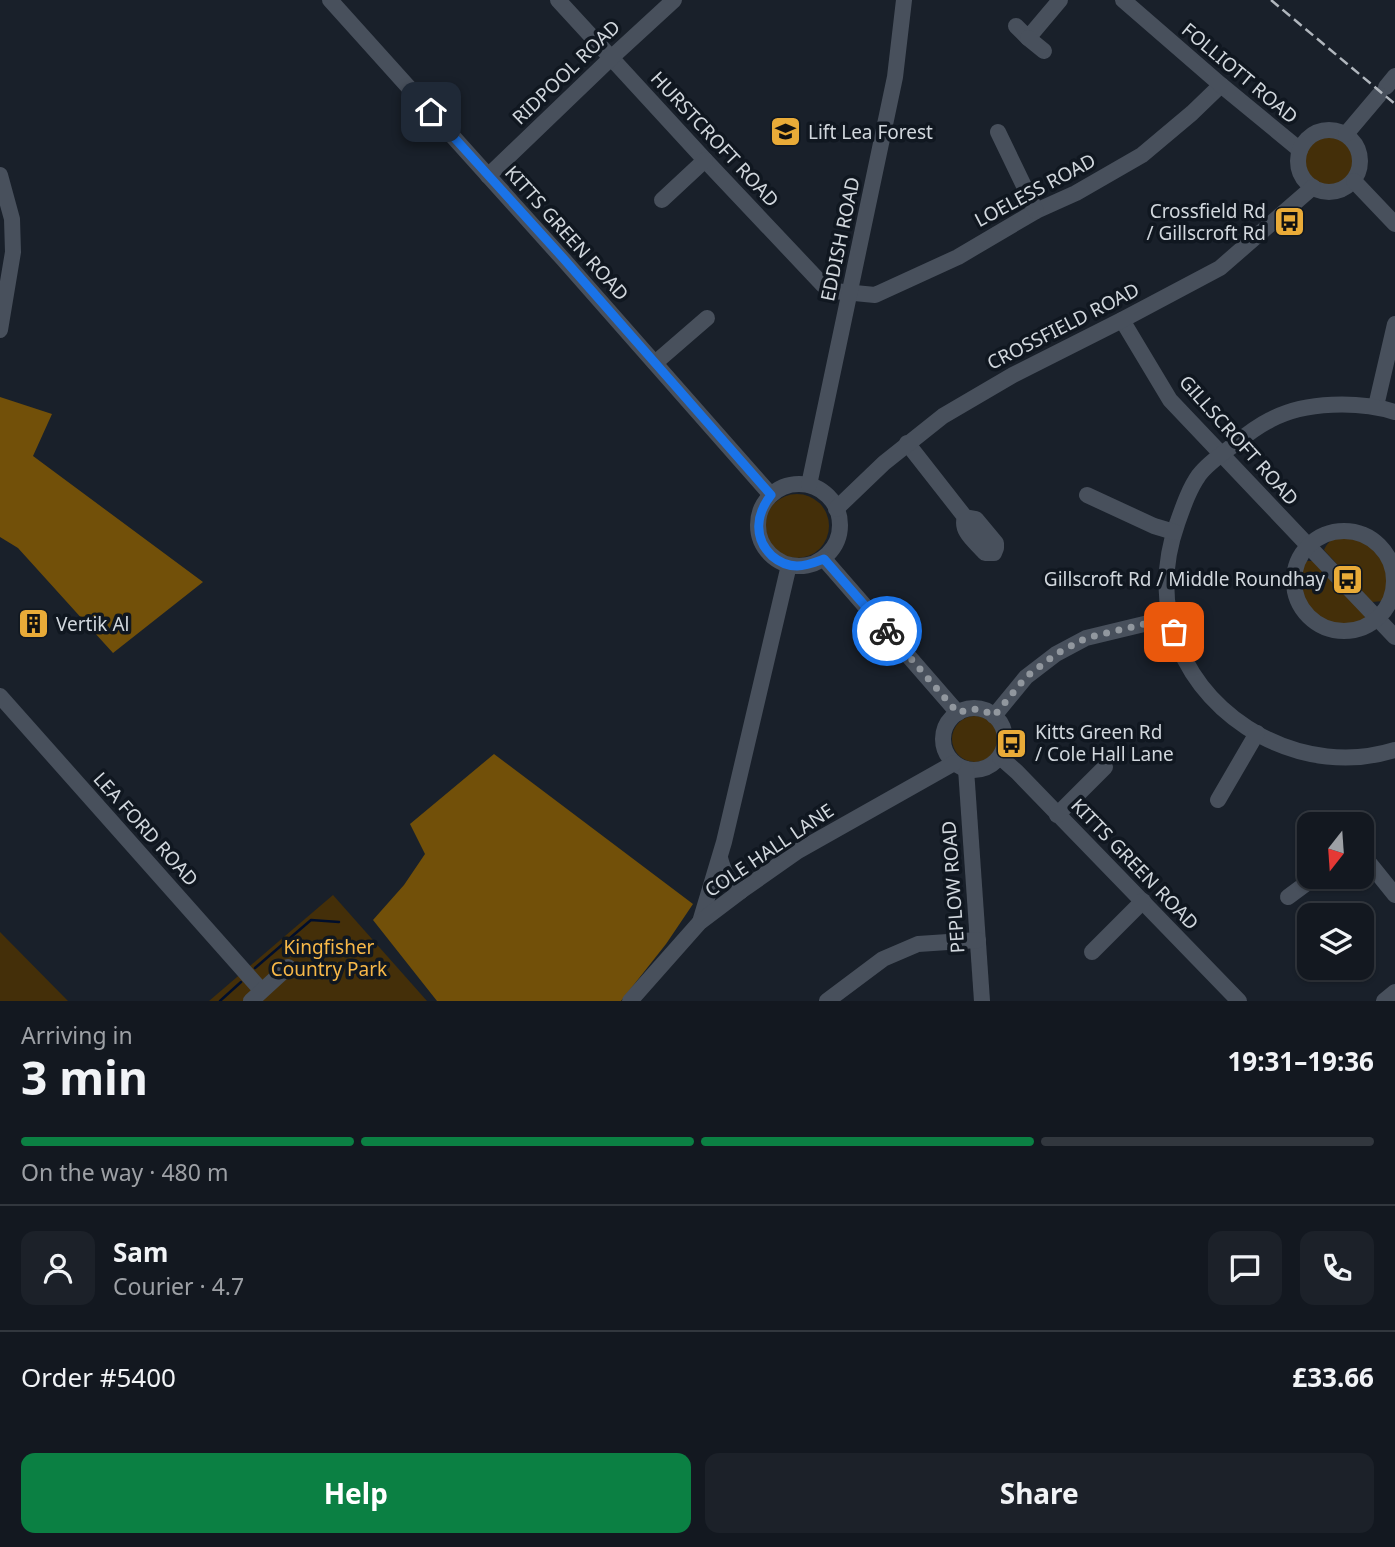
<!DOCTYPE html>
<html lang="en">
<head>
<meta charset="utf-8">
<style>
  :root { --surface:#131820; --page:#1c2129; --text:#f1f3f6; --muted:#9da0a5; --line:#32373e; --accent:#0b8043 }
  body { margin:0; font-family:"Noto Sans",sans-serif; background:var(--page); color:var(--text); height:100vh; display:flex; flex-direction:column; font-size:26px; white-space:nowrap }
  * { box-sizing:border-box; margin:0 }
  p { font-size:23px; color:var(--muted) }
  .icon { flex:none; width:38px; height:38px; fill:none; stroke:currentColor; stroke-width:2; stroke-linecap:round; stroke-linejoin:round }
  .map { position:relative; height:1001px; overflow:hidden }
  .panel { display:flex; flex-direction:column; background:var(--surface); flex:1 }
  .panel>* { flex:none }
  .needle { width:46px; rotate:197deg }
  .controls { position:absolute; left:1297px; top:812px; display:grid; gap:14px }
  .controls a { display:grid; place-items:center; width:77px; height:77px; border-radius:14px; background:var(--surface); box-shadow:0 2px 5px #0004,0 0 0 2px var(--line); font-size:35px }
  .pin { position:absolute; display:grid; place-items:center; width:60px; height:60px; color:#fff; margin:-30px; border-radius:14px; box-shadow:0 4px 10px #0006 }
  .courier { position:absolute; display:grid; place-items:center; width:70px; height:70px; margin:-35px; border:5px solid #1a73e8; border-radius:50%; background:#fff; color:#222; box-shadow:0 2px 9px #0007 }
  .overview em { font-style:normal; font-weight:700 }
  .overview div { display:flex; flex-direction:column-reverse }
  .overview { display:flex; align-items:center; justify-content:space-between; height:119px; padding:0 21px }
  h1 { font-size:46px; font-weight:700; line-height:52px }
  .bar { display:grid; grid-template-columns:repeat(4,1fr); gap:10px 7px; align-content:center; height:84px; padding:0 21px }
  .bar i { height:9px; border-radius:5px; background:var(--line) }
  .bar .current { background:var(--accent) }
  .bar p { grid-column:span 4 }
  .line { display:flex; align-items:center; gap:18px; padding:0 21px; border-top:2px solid var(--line) }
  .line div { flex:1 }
  .round { display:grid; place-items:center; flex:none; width:74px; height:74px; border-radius:14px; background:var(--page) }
  .action { display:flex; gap:14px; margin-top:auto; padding:14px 21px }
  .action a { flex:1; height:80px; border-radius:14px; background:var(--accent); color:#fff; font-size:28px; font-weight:700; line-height:80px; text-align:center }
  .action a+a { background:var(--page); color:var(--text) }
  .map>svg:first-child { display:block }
  .green { fill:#442f09 }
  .forest { fill:#725009 }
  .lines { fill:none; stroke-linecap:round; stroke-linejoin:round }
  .stream { stroke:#000e2c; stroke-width:2.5 }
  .minor { stroke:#48505c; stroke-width:16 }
  .rail { stroke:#b0b6bd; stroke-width:2.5; stroke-dasharray:10 5; stroke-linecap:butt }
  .done { stroke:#91979e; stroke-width:7; stroke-dasharray:0 12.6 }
  .route { stroke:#1a73e8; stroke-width:9 }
  .labels { text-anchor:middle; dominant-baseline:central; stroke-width:7; stroke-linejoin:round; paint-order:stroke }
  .street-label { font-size:19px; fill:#d1d7dd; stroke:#101720 }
  .poi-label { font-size:19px; fill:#d1d7dd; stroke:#101720; text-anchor:start }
  .park-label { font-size:19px; fill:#f7b848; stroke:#101720 }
</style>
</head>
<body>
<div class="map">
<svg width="1395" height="1001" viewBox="0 0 1395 1001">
  <rect width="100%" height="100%" fill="#19202a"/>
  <g class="green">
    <circle cx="1329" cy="161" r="24"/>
    <circle cx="797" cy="526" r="32"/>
    <path d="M1351 536C1383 548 1391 562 1388 596L1383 601 1372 602 1324 550C1330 537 1338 537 1351 536Z"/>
    <path d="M1307 561H1315L1364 611 1365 619C1350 634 1324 627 1309 614 1294 601 1291 573 1307 561Z"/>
    <circle cx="975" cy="739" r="23"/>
    <polygon points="333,895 427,1001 209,1001"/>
    <polygon points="0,932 68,1001 0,1001"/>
  </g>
  <g class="forest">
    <polygon points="0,397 52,414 33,456 203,582 113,653 18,548 0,537"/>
    <polygon points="494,754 693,904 666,944 621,1001 437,1001 373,920 404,885 425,854 410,824"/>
  </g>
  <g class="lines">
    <g class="stream">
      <polyline points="255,968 311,920 339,922"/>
      <polyline points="220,1001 241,982"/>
    </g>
    <g class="minor">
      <polyline points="330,0 563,259 771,495"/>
      <polyline points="558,0 705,160 823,285 834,291 875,295 958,257 1036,211 1076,193 1142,155 1192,113 1221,85"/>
      <polyline points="1123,0 1221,85 1300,150"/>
      <polyline points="1016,26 1028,38 1060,0"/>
      <polyline points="1028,38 1044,51"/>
      <polyline points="1386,87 1395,76"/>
      <circle cx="1329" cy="161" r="31"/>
      <polyline points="998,132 1036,211"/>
      <polyline points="1346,134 1379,95"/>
      <polyline points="0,175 12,219 13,252 0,330"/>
      <polyline points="488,176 611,58 674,0"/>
      <polyline points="1354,181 1395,224"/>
      <polyline points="662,200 705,160"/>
      <polyline points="1122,320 1170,400 1395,637"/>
      <polyline points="655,363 707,318"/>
      <polyline points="1376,406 1395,324"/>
      <path d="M1395 412C1359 401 1305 401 1270 420 1258 426 1246 435 1235 444 1223 453 1208 463 1199 475 1189 489 1183 507 1177 524 1147 609 1183 693 1261 736 1303 758 1350 764 1395 750"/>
      <path d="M907 443 965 517 976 519 996 543V548L994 553H985C976 542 960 532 965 517"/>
      <circle cx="799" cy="525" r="41"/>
      <polyline points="809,485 895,77 904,0"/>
      <polyline points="1087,495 1154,526 1174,532"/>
      <polyline points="836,509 884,463 943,416 1013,375 1122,320 1220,268 1313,187"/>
      <circle cx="1344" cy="581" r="50"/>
      <polyline points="824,559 958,713"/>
      <polyline points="0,696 261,990"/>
      <circle cx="974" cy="739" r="31"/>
      <polyline points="994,716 1026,677 1056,654 1086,638 1169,618"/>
      <polyline points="1000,757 1017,772 1239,1001"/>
      <polyline points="966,769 982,1001"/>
      <polyline points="1218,800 1257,733"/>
      <polyline points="1057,815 1105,767"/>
      <polyline points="1362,854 1395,895"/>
      <path d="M720 858C724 873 728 881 741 891"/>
      <polyline points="1288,897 1315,877"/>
      <polyline points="700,922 724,842 789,565"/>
      <polyline points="1092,952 1143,901"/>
      <polyline points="251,1001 288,967"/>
      <polyline points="630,1001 700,922 741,891 798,851 954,763"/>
      <polyline points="827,1001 883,959 918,944 978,940"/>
      <polyline points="1384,1001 1395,992"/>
    </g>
    <polyline class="rail" points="1271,0 1395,104"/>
  </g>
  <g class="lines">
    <path class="done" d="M887 631 958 713C972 707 981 708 994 716L1026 677 1056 654 1086 638 1169 618 1174 632"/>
    <path class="route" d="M431 112 563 258 771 495C756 514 753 538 772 556 779 562 788 566 797 566 807 566 816 562 824 559L887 631"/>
  </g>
  <defs>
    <symbol id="school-square" viewBox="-11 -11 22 22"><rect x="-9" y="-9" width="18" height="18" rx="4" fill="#e9ab38" stroke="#101720"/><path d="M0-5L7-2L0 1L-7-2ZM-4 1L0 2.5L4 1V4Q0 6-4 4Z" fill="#111"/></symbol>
    <symbol id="bus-square" viewBox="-11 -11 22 22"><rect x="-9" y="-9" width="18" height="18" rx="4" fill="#e9ab38" stroke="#101720"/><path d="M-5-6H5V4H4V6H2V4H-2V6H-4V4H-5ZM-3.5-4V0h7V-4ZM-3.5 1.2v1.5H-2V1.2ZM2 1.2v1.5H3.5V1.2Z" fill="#111"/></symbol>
    <symbol id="building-square" viewBox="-11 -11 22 22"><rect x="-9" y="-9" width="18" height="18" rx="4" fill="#e9ab38" stroke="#101720"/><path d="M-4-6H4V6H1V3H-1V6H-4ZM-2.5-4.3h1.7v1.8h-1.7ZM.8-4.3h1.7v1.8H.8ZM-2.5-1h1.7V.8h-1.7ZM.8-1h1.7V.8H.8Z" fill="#111"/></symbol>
  </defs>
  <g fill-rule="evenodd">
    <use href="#school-square" x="768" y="114" width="35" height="35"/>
    <use href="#bus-square" x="1272" y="204" width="35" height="35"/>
    <use href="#bus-square" x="1330" y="562" width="35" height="35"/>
    <use href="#building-square" x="16" y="606" width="35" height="35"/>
    <use href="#bus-square" x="994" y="726" width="35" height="35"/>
  </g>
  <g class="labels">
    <g class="street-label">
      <text transform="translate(566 72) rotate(-44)">RIDPOOL ROAD</text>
      <text transform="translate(1240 73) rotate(40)">FOLLIOTT ROAD</text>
      <text transform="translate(715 139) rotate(47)">HURSTCROFT ROAD</text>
      <text transform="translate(1035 190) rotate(-28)">LOELESS ROAD</text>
      <text transform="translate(567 233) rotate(48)">KITTS GREEN ROAD</text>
      <text transform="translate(840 239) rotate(-78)">EDDISH ROAD</text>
      <text transform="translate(1063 326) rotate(-27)">CROSSFIELD ROAD</text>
      <text transform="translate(1239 440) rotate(48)">GILLSCROFT ROAD</text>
      <text transform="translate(146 829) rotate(48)">LEA FORD ROAD</text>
      <text transform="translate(769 850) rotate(-34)">COLE HALL LANE</text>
      <text transform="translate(1135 864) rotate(46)">KITTS GREEN ROAD</text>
      <text transform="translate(953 887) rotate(-94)">PEPLOW ROAD</text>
    </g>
    <g class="poi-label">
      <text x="808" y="132">Lift Lea Forest</text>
      <text x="1266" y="211" text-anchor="end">Crossfield Rd<tspan x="1266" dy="22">/ Gillscroft Rd</tspan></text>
      <text x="1325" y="579" text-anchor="end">Gillscroft Rd / Middle Roundhay</text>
      <text x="56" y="624">Vertik Al</text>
      <text x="1035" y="732">Kitts Green Rd<tspan x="1035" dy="22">/ Cole Hall Lane</tspan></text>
    </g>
    <g class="park-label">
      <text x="329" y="947">Kingfisher<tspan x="329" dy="22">Country Park</tspan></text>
    </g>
  </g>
</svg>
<div class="controls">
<a><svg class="needle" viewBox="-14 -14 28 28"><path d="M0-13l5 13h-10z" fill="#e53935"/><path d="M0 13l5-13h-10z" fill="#9da0a5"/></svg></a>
<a><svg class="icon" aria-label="layers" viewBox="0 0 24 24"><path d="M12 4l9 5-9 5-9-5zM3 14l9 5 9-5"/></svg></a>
</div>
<div class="pin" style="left:1174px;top:632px;background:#ea580c"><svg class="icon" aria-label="bag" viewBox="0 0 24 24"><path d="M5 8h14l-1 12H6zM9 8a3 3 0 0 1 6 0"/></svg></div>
<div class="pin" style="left:431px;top:112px;background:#1f2937"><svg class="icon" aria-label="home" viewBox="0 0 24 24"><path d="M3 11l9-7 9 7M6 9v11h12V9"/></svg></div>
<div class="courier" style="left:887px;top:631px"><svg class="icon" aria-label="bike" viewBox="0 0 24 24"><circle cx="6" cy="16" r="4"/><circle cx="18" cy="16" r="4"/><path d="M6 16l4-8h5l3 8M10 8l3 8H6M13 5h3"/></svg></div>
</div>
<section class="panel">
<div class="overview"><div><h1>3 min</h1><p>Arriving in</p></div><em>19:31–19:36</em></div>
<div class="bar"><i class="current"></i><i class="current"></i><i class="current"></i><i></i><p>On the way · 480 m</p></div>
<div class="line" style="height:126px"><a class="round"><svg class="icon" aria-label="person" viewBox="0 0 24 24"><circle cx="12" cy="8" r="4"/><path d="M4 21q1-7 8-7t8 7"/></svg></a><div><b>Sam</b><p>Courier · 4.7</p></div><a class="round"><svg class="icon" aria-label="chat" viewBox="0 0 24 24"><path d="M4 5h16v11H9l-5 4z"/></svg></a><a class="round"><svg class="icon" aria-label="phone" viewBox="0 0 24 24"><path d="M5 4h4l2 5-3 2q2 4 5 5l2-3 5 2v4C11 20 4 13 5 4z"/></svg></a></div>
<div class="line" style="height:91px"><div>Order #5400</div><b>£33.66</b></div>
<div class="action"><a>Help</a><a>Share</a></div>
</section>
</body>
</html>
